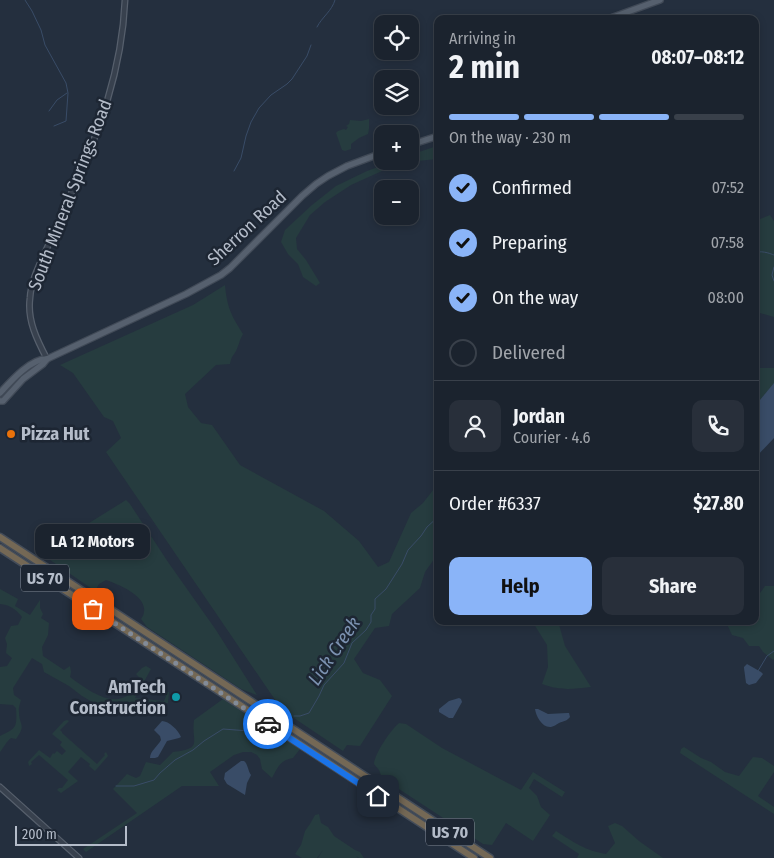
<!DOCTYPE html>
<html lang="en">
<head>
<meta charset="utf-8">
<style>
  :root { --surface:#1b232e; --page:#282f3a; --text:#f1f3f6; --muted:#a0a4aa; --line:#39404a; --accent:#8ab4f8 }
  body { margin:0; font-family:"Fira Sans Condensed",sans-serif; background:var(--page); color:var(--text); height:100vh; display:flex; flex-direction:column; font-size:19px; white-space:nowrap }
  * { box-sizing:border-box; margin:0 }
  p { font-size:16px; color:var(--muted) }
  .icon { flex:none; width:28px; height:28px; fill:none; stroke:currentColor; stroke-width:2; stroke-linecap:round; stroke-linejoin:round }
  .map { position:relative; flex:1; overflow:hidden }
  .drawer { position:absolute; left:434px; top:15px; width:325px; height:610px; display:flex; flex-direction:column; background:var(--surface); border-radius:10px; box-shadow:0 2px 8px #0003,0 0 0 1px var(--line) }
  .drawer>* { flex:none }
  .controls { position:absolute; left:374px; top:15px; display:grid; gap:10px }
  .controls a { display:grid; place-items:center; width:45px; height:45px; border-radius:10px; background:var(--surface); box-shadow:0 2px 8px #0003,0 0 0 1px var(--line); font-size:25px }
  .scale { position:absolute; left:15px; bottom:12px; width:112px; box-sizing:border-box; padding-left:5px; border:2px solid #b4bcc9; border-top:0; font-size:14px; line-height:18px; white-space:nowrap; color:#b4bcc9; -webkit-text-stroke:4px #1d2633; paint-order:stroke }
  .pin { position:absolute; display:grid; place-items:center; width:42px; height:42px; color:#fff; margin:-21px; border-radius:10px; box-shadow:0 2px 8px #0006 }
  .courier { position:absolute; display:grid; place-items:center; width:50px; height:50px; margin:-25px; border:4px solid #1a73e8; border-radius:50%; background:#fff; color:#222; box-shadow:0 1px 6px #0007 }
  .bubble { position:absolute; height:35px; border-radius:10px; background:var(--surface); box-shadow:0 2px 8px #0003,0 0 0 1px var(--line); font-size:16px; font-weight:700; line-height:35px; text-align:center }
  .summary em { font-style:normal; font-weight:700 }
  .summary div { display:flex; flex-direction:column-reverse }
  .summary { display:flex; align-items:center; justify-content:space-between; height:85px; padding:0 15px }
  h1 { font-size:32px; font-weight:700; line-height:38px }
  .bar { display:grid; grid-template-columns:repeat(4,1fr); gap:8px 5px; align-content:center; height:60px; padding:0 15px }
  .bar i { height:6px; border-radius:4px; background:var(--line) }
  .bar .selected { background:var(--accent) }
  .bar p { grid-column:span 4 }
  .line { display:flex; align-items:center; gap:12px; padding:0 15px; border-top:1px solid var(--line) }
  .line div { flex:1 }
  .round { display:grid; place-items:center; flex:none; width:52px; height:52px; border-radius:10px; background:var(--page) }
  ol { padding:0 15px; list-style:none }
  li { display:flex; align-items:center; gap:15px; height:55px }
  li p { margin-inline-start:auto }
  li .icon { padding:5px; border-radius:50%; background:var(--accent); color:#111; stroke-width:4 }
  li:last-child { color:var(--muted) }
  li i { width:28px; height:28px; border:2px solid var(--line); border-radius:50% }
  .button { display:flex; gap:10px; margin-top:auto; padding:10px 15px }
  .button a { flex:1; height:58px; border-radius:10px; background:var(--accent); color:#111; font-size:20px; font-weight:700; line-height:58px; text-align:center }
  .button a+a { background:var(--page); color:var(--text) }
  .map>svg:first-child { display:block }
  .green { fill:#263c3f }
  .water { fill:#394c67 }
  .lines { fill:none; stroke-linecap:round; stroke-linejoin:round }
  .stream { stroke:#394c67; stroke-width:1 }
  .minor-casing { stroke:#565f6c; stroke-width:7 }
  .major-casing { stroke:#414a57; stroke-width:8 }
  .highway-casing { stroke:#434c59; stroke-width:9 }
  .minor { stroke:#38414e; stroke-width:4.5 }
  .major { stroke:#56606e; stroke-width:5.5 }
  .highway { stroke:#746855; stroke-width:6 }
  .done { stroke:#828b98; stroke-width:5; stroke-dasharray:0 9 }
  .route { stroke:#1a73e8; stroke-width:6 }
  .food-dot { fill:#e8710a; stroke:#1d2633; stroke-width:2 }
  .culture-dot { fill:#0f9aa8; stroke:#1d2633; stroke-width:2 }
  .labels { text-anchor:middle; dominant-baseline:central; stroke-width:5; stroke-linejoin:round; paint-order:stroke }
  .shield { fill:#1d2633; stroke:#878f9c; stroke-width:1 }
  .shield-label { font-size:16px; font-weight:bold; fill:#b4bcc9 }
  .street-label { font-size:18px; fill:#b4bcc9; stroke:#1d2633 }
  .poi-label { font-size:18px; font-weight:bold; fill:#b4bcc9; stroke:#1d2633; text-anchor:start }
  .water-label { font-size:19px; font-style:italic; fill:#7c92b1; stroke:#1d2633 }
</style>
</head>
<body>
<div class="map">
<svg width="774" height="858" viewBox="0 0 774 858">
  <rect width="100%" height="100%" fill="#242f3e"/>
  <g class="green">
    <polygon points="369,119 369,129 368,134 359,138 351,144 351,149 345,151 342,150 336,133 338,131 344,129 346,130 348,127 346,126 349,124 350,120 361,121"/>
    <polygon points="437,146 437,159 417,161 382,171 351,185 325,202 310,215 296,238 297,249 306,260 320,283 316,286 303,277 298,264 288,254 281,242 285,230 312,205 336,186 367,171 394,161 410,161 410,155"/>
    <polygon points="770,215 774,221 774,317 760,313 755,313 755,221"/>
    <path d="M225 285C227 307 231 315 243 334 239 341 239 345 236 351 233 356 231 357 230 364L216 365 185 394 188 407 201 423 212 425 240 465 324 511 359 541 378 567 389 562 411 513 423 503 437 485V555L425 572 420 588 392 614 389 626 375 628 354 659 363 673 380 680 392 696 360 746 347 745 343 751 282 710 106 452 121 438 113 421 104 417 73 373 60 365 193 305Z"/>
    <polygon points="755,368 774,368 774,384 755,406"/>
    <path d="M126 500 130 504 168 562 216 630 257 695 241 689 147 627 141 619C142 617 144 615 144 612 147 596 118 584 106 580L99 584 95 591 40 553 73 533Z"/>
    <polygon points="765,586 774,586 774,659 773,660 763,652 759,646 749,646 743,638 732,635 726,622 727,621 755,621 755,600"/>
    <path d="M0 589 18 599 15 606 30 615 40 600V608L43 614 41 618 49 623 48 635 42 647 43 656 64 670 70 666 71 672 70 677C93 694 123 716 141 679L136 674 142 668 146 666 151 669 135 698 164 701 166 696 152 683 165 692H169L168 703 122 702 118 710 113 714 107 706 94 703 82 696 69 686 44 672 42 664 32 658 13 688 14 695 21 700C20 704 18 708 19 712 19 726 27 724 16 739L11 738C6 742 4 747 0 752V736C17 728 17 727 16 708L13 705 0 704V667L7 666 12 658 6 653 7 644 5 638 11 626 18 625 22 617C16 609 10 605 0 604Z"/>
    <path d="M532 621H558L565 646 591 687C572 689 561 691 542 684L548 667 547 645Z"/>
    <path d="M223 699 300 749 293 758C280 760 278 767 272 778L262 769 260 759 257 755 251 752H243L234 755 210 772 219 786H182L86 852 83 849 137 813 113 789 127 774 136 778 140 776 146 762 160 765 173 752C204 748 191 743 194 720Z"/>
    <polygon points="67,720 69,721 60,730 62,732 62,733 97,764 105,755 104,754 106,752 108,756 95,771 89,766 90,764 81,757 68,772 78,781 61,793 57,790 59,788 62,788 68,780 39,755 31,762 32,764 29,766 28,762 39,750 50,758 53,753 54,754 57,751 62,755 66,751 60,745 62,742 52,734 64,721"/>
    <path d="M399 723 406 724 442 748 521 790 533 772 565 792 562 797 534 779 529 788 537 796 541 807 550 815 533 841 506 823 492 845 483 844 382 778 379 770 374 764C375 753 390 731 399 723Z"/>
    <polygon points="684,747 701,758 711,762 725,772 739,776 753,757 762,758 774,766 774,772 758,796 774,807 774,814 680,753 681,749"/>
    <polygon points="319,814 321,823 328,827 334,836 355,850 360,852 364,858 359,858 356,856 358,858 318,858 323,850 317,858 302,858 295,854 301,845 305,831 310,824 315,815"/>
    <path d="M615 823 622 826 639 841 663 858H577L579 854 552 836 556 831C575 843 584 850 606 854L615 843 608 826Z"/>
  </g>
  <g class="water">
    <polygon points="774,383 774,438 755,458 755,406"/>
    <polygon points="747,664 761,672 763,674 756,683 749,685 746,683 744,668 744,667"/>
    <polygon points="459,698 461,699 462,702 453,718 449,718 439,712 439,709 449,701"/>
    <path d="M535 709H538L548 714 567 713H569L570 717C567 721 564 721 559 723 556 725 554 726 551 727 542 728 536 716 535 709Z"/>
    <path d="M162 721C169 721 178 730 181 737L179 738 167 741 158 757 155 758H150C150 751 158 746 161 740L160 736 154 730Z"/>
    <path d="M241 761H244C248 764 248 771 251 775L247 783 245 795 227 784 224 779 225 773Z"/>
  </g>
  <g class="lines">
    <g class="stream">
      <polyline points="25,0 32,11 41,30 45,45 66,83 68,93 66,121 54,126"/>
      <path d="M317 27C322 17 332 11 335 0"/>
      <polyline points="49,111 57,100 67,93"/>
      <polyline points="234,171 241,158 246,136 251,122 259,108 271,95 287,84 292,79 307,56 311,45"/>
      <path d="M755 253C760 250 769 253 774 255"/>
      <polyline points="774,267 772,275 774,281"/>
      <polyline points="758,671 767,656 774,651"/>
      <polyline points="294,716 300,716 309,713 319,696 324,685 344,663 352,643 366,630 371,622 371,615 375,609 375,599 386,589 402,564 408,550 421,536 427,527 438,517"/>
      <polyline points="116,786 134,786 154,780 160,773 175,760 193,750 204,741 223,729 249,731"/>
    </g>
    <defs>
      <g id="minor">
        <path d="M47 359C37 340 27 320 30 298 31 280 40 264 47 248 55 231 63 213 70 196 99 133 122 70 125 0"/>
        <polyline points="0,787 79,858"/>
      </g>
      <g id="major">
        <polyline points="608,19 660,0"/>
        <polyline points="410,145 438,136"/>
        <path d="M0 393C10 382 31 358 47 359"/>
        <polyline points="0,401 3,401 23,379 43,364 47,359 186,294 221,275 230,268 302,196 316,184 328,176 347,166 382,153"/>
      </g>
      <g id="highway">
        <polyline points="0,537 490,858"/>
        <polyline points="0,548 474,858"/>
      </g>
    </defs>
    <use href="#minor" class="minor-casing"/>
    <use href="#major" class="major-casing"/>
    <use href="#highway" class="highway-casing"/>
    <use href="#minor" class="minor"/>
    <use href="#major" class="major"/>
    <use href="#highway" class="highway"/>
  </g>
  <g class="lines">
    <polyline class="done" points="93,609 268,724"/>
    <polyline class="route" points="268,724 378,796"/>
  </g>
  <circle class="food-dot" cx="11" cy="434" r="5"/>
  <circle class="culture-dot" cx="176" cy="697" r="5"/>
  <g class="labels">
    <g class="shield">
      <rect x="21" y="564.5" width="48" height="27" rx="4"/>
      <rect x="426" y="818.5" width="48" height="27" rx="4"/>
    </g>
    <g class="shield-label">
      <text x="45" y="578">US 70</text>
      <text x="450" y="832">US 70</text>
    </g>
    <g class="street-label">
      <text transform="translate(70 195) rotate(-69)">South Mineral Springs Road</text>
      <text transform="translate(247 228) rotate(-43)">Sherron Road</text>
    </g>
    <g class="poi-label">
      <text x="21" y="434">Pizza Hut</text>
      <text x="166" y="687" text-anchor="end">AmTech<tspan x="166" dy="21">Construction</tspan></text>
    </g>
    <g class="water-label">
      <text transform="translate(334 651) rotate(-56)">Lick Creek</text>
    </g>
  </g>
</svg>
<div class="controls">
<a><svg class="icon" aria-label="locate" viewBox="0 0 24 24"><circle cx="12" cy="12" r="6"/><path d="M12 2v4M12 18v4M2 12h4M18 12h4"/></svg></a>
<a><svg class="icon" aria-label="layers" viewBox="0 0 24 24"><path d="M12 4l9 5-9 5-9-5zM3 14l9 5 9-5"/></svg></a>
<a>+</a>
<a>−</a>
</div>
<div class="scale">200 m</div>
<div class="pin" style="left:93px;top:609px;background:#ea580c"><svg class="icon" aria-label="bag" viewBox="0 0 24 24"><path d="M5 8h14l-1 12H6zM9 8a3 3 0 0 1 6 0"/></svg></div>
<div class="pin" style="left:378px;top:796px;background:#1f2937"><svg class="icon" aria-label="home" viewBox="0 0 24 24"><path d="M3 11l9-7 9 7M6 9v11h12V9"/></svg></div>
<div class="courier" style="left:268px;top:724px"><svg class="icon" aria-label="car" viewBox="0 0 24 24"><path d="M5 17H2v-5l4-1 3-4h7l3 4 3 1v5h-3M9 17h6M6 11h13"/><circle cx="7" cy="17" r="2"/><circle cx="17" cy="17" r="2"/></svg></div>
<div class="bubble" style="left:35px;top:524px;width:115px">LA 12 Motors</div>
<section class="drawer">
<div class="summary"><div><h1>2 min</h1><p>Arriving in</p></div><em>08:07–08:12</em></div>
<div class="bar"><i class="selected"></i><i class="selected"></i><i class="selected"></i><i></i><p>On the way · 230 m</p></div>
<ol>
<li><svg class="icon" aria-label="check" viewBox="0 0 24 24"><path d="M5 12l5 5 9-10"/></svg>Confirmed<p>07:52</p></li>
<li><svg class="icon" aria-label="check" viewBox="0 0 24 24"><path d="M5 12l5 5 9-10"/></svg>Preparing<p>07:58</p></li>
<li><svg class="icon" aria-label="check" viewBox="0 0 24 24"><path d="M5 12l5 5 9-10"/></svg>On the way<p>08:00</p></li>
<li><i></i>Delivered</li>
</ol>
<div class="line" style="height:90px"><a class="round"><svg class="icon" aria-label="person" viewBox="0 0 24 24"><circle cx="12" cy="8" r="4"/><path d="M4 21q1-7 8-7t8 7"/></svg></a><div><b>Jordan</b><p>Courier · 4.6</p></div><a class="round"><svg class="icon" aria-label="phone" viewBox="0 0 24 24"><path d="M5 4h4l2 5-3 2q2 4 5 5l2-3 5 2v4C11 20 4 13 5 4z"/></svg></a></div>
<div class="line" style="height:65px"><div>Order #6337</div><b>$27.80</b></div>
<div class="button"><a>Help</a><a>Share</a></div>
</section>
</div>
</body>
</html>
